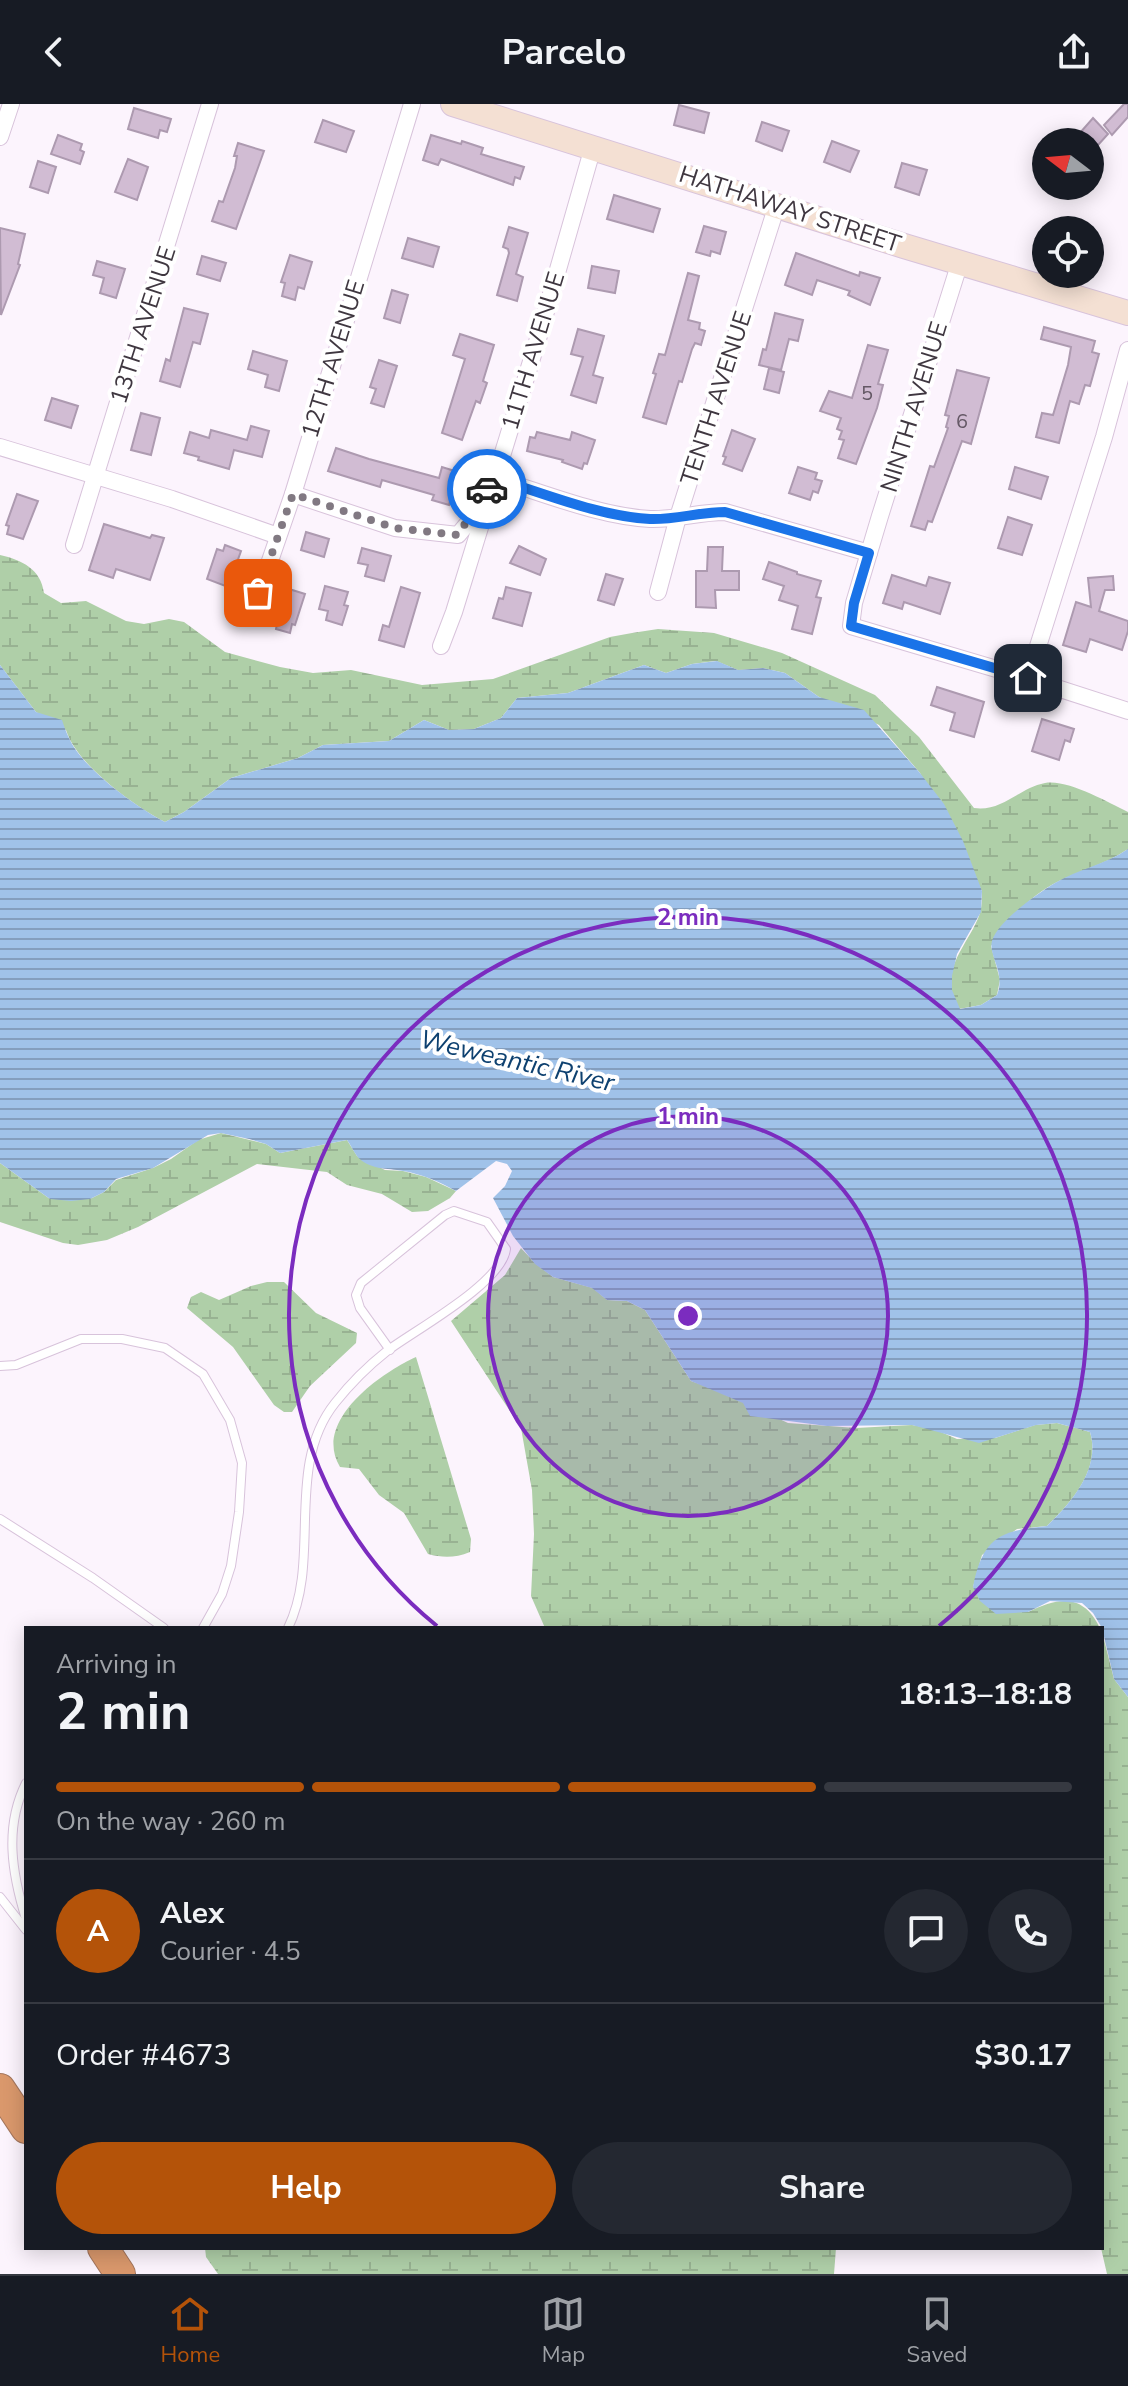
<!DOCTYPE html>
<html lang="en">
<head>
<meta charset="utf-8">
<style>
  :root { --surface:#171b24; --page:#242831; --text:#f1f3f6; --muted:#9ea1a6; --line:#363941; --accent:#b45309 }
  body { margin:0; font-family:"Nunito Sans",sans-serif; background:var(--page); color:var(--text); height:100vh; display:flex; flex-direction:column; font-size:30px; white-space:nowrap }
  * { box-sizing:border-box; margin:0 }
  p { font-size:26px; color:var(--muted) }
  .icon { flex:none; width:44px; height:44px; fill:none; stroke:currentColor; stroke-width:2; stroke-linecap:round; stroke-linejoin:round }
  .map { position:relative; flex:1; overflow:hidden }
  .details { position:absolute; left:24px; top:1522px; width:1080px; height:624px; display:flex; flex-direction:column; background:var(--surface); border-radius:0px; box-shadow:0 4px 20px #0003 }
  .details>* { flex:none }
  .needle { width:52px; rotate:286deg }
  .fabs { position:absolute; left:1032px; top:24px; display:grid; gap:16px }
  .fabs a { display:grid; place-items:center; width:72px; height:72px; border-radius:50%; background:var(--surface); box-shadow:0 4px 20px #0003; font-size:40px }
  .pin { position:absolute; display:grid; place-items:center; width:68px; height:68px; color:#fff; margin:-34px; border-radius:16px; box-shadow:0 4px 12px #0006 }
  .courier { position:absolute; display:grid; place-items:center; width:80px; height:80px; margin:-40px; border:6px solid #1a73e8; border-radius:50%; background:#fff; color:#222; box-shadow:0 2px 10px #0007 }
  .headline em { font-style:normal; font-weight:700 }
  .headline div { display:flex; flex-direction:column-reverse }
  .headline { display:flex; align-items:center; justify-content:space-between; height:136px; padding:0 32px }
  h1 { font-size:52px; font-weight:700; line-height:60px }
  .bar { display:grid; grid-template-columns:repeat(4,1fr); gap:12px 8px; align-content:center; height:96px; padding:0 32px }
  .bar i { height:10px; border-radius:6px; background:var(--line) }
  .bar .selected { background:var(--accent) }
  .bar p { grid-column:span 4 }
  .line { display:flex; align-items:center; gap:20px; padding:0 32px; border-top:2px solid var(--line) }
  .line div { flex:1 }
  .round { display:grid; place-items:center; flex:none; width:84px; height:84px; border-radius:42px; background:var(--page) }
  .action { display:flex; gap:16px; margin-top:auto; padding:16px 32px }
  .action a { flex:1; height:92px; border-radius:48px; background:var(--accent); color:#fff; font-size:32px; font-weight:700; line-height:92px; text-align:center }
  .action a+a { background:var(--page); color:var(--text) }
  header { display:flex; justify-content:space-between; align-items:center; height:104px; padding:0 32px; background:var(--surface); font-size:36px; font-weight:700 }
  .tab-bar { display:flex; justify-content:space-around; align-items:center; height:112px; border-top:2px solid var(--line); background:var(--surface); font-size:22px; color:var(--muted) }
  .tab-bar a { display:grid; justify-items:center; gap:4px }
  .tab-bar .selected { color:var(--accent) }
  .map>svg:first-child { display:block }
  .wetland { fill:url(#wetland-marsh) }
  .water { fill:url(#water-rules) }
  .building { fill:#d1bcd3; stroke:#ad9ab0; stroke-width:2 }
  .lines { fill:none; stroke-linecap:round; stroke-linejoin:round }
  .lane-casing { stroke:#d8c3db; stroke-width:10 }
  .street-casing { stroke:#d8c3db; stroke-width:18 }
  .secondary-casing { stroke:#d8c3db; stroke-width:26 }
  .highway-casing { stroke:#a4765d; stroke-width:32 }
  .lane { stroke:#fff; stroke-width:8 }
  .street { stroke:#fff; stroke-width:16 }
  .secondary { stroke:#f4e0d3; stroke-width:24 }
  .highway { stroke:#da986c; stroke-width:30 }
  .done { stroke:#817982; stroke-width:8; stroke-dasharray:0 14.4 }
  .route { stroke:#1a73e8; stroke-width:10 }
  .ring { fill:none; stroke:#7b2cbf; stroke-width:4 }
  .labels { text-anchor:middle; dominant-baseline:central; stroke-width:8; stroke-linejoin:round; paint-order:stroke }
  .number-label { font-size:20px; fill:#645865 }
  .street-label { font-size:24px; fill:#3f3740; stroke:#fff }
  .water-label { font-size:26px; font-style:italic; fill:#0e4170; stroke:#fff }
  .centre { fill:#7b2cbf; stroke:#fff; stroke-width:4 }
  .ring-label { font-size:24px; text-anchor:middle; font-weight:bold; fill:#7b2cbf; stroke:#fff; stroke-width:8; stroke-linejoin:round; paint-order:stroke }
</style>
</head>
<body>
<header><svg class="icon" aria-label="back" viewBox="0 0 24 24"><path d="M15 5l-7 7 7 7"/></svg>Parcelo<svg class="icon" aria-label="share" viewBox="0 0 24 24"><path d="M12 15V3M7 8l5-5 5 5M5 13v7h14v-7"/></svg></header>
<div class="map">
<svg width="1128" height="2170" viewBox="0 0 1128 2170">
  <defs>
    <pattern id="wetland-marsh" width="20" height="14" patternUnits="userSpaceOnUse" patternTransform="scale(2)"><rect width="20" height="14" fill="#afcfa8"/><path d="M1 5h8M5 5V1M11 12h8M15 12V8" fill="none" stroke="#98b292"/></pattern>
    <pattern id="water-rules" width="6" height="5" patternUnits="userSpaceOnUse" patternTransform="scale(2)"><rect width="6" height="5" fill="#a0c2e9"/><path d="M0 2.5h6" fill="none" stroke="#849ebe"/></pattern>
  </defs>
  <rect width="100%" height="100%" fill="#fcf4fd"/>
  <g class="wetland">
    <path d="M0 451C22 456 41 465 44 489L61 499 86 497 126 517 144 520 169 515 184 518 225 548 280 563 313 569 351 566 422 581 493 575 610 533 632 529 658 525 714 529 782 549 875 591 919 633 974 704C1002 708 1019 684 1045 679 1068 675 1107 698 1128 708V745C1106 760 1082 766 1059 777 1030 791 1009 816 991 842L1000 876 997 891 981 901 959 905C936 868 967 843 979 812 982 804 982 795 982 787L920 669 879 621 819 593 785 569 763 564 738 566 716 557 692 560 666 569 644 561 568 589 517 594 501 614 474 625 449 626 424 616 389 637 323 641 298 654 231 674 184 708 165 718C134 702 76 660 66 626L36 608 0 561Z"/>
    <polygon points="221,1029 266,1040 280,1049 347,1036 357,1052 385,1066 403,1067 426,1073 456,1087 450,1094 428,1107 412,1108 382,1090 347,1081 327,1068 257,1060 138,1123 107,1136 78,1141 63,1139 0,1118 0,1059 50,1095 90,1095 104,1088 116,1076 153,1064 171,1055 198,1036"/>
    <path d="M521 1144 535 1159 553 1173 593 1184 607 1196 627 1197 645 1206 691 1277 720 1287 788 1319 856 1324 912 1321 934 1325 957 1335 995 1334 1035 1321 1057 1319 1090 1328C1101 1365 1072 1398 1047 1422L1017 1425 982 1451 973 1483 1028 1508C1059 1493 1083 1489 1100 1524H545L531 1492 534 1430 532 1386 521 1324 451 1217 505 1171Z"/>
    <polygon points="267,1178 284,1178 316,1209 357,1229 356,1239 310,1282 292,1308 284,1308 274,1301 233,1243 187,1204 191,1193 201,1188 219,1196 251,1182"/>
    <path d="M416 1253 471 1435 470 1448C455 1454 443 1454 428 1450L404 1409 379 1391 359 1365 340 1363C312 1317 381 1269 416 1253Z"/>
    <polygon points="1102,1528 1114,1575 1128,1593 1128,2170 1107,2170 1101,2144"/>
    <polygon points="205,2144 836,2144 834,2170 218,2170 206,2153"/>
  </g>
  <path class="water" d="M717 557 738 566 763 564 785 569 819 593 864 606 920 669 944 700 963 737 982 787 981 808 957 850 952 872V886L960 905 981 901 997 891C1006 868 988 852 992 837 997 818 1038 789 1055 779 1078 765 1105 761 1128 745V1593L1114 1575 1102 1524 1093 1509 1082 1499 1050 1497 1028 1508 996 1510 980 1497 973 1483C983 1433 1000 1427 1047 1422 1072 1398 1101 1364 1090 1328L1057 1319 1036 1321 979 1339 912 1321 827 1322 750 1312 743 1299 691 1277 645 1206 627 1197 607 1196 592 1184 553 1173 535 1160 513 1132 493 1094 505 1082 512 1067 507 1060 496 1057 456 1087C440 1078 422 1070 403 1067 388 1064 368 1066 357 1052 353 1047 351 1041 347 1036L280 1049 266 1040 249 1035 221 1029 208 1031 153 1064 116 1075 104 1088 90 1095 71 1097 50 1095 0 1059V561L36 608 62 616C64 622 66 628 69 634 82 664 136 703 165 718L184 708 231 674 298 654 323 641 389 637 424 616 449 626 474 625 501 614 517 594 568 589 644 561 666 569 692 560Z"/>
  <g class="building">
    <polygon points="1124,0 1128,0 1128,13 1112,31 1104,21"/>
    <polygon points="679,1 709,9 704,29 674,21"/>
    <polygon points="134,4 171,15 167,28 160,26 158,34 128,25"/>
    <polygon points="1093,14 1108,30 1090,50 1090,38 1072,38"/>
    <polygon points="323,16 354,27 346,48 315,38"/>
    <polygon points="762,18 789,27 782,47 756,37"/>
    <polygon points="58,31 82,40 80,46 84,48 80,60 51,50"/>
    <polygon points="431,31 461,40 462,37 483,44 481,50 524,63 520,75 515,73 513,81 441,55 438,61 423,56"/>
    <polygon points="832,37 859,47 850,68 824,58"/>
    <polygon points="238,39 264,47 236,125 212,117 219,97 223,98 235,64 237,52 234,52"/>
    <polygon points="128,55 148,63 137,96 115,88"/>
    <polygon points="38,57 56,63 48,89 30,83"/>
    <polygon points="902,59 927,66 919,91 895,83"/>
    <polygon points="614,91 660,105 653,128 607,115"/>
    <polygon points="704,122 726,128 720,150 711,147 710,152 696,148"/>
    <polygon points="509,123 528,129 516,170 523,173 517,197 497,191 509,149 508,145 503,143"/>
    <polygon points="0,124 25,130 18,160 20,161 1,211"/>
    <polygon points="408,134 439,143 433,163 402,154"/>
    <polygon points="796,149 859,172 860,168 880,174 870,201 848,191 850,187 817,176 812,191 785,181"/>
    <polygon points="290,151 312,158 304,185 298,183 295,196 282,192 285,179 281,178"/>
    <polygon points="202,152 226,159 220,177 197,170"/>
    <polygon points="97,157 125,165 116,194 100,189 104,174 93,171"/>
    <polygon points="592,162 619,167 615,189 588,184"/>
    <polygon points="688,169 699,172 688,216 700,219 699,225 705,227 701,241 695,239 692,245 682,278 679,277 666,320 643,313 656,270 653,269 659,250 665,251"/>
    <polygon points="392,186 408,191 400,219 384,214"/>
    <polygon points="184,204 208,210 200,240 193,238 180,283 160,277 166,255 170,257"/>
    <polygon points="775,209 803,216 798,237 789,235 781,266 759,261 763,245 766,246"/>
    <polygon points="1044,223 1095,237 1092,248 1099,250 1090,282 1085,281 1079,300 1070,297 1059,339 1036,333 1042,309 1053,311 1068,261 1071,243 1041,235"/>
    <polygon points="578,225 604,232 593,271 603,274 596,299 571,291 583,253 571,250"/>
    <polygon points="460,230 494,241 483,277 487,279 480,299 476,297 462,336 442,329 465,255 453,251"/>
    <polygon points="868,241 888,246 878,280 883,281 877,304 856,360 838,354 844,336 839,335 842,327 837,325 841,314 820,307 829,287 852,294"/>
    <polygon points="253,247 287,257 279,287 265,283 268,271 248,265"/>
    <polygon points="379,256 397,262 384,303 371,299 376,285 370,283"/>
    <polygon points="769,264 784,268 779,289 764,285"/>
    <polygon points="957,266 989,274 971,340 962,337 932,418 928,417 925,426 911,422 930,362 934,363 948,324 946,323 949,312 945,311"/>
    <polygon points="52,294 78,302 71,324 45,316"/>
    <polygon points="141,309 160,314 151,351 131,346"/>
    <polygon points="251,322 269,327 262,353 234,346 229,365 198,356 199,353 184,349 190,328 209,334 211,326 247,336"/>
    <polygon points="732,326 755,335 742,367 723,360 726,353 723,352"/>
    <polygon points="537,328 570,336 572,328 595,336 587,360 584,359 582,365 562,358 563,356 527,347 530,333 535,334"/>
    <polygon points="336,344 369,355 439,374 442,363 461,369 454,394 451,393 449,401 432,396 434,391 382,376 380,383 328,367"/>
    <polygon points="798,363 817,369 815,375 822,377 818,389 813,387 810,396 789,389"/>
    <polygon points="1015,363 1048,373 1041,395 1009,385"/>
    <polygon points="17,390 38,397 23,435 7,430 9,422 6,421"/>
    <polygon points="1008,413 1032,421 1022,451 998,444"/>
    <polygon points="104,420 150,434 152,431 164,434 150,476 116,465 113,474 89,466"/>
    <polygon points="306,428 329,435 324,453 301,446"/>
    <polygon points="225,441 241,447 228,483 207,475 217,445 223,447"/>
    <polygon points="519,442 546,455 540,471 510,459"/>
    <polygon points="708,443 723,443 722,467 739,467 739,486 715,486 716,504 696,503 696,467 707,467"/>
    <polygon points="362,444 391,452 384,477 365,472 368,461 358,459"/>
    <polygon points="769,458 797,468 797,470 821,477 816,493 821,494 812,530 792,525 798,502 779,496 784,482 763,475"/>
    <polygon points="606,470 623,475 614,501 598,496"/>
    <polygon points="892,471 926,482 929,473 950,479 940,510 904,498 902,505 883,499"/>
    <polygon points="1113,472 1114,486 1105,486 1099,507 1128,517 1128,527 1122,546 1090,535 1086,548 1063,541 1076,498 1091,503 1088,474"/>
    <polygon points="325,482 348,488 344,501 348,502 342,521 326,516 328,507 319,505"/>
    <polygon points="401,483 420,489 404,543 379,536 383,521 389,523"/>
    <polygon points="506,483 531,489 522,522 493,514 499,494 503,495"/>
    <polygon points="289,485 305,490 295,521 292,520 290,529 276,525 283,492 286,493"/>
    <polygon points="937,583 984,598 974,633 950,626 955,609 931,601"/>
    <polygon points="1042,615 1074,625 1070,638 1065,636 1059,656 1032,647"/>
  </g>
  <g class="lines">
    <defs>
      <g id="lane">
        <polyline points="0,1262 16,1261 81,1235 122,1235 165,1244 203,1270 230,1316 242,1359 239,1408 231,1462 222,1490 203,1524"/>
        <polyline points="0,1415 93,1474 164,1524"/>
        <path d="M288 1524C322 1455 284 1363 335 1299 350 1280 368 1262 387 1247 415 1226 502 1179 506 1145L487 1118 454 1107 445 1111 361 1179 356 1191 360 1204 390 1246"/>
        <path d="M26 1679C4 1723 12 1770 26 1815"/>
        <polyline points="0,1793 26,1826"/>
      </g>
      <g id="street">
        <polyline points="0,33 11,0"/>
        <polyline points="960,158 880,412 854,499 851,522 1017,571 1128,607"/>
        <polyline points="0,343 172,395 278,432"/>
        <path d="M293 390 395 424 458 431 468 419 494 374C544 389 598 412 650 415 675 416 699 408 725 408L869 449"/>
        <polyline points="74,441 210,0"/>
        <polyline points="658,488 678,413 777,101"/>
        <polyline points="252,509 293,390 412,0"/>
        <polyline points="441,542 454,508 541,225 593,43"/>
        <polyline points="1028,574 1104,333 1128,246"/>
      </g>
      <polyline id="secondary" points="453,0 904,142 1128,209"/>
      <g id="highway">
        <polyline points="0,1985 26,2024"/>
        <polyline points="103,2144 120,2170"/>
      </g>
    </defs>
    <use href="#lane" class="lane-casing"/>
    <use href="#street" class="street-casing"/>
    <use href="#secondary" class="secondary-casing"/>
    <use href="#highway" class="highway-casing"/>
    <use href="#lane" class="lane"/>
    <use href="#street" class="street"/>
    <use href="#secondary" class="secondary"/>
    <use href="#highway" class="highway"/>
  </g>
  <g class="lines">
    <polyline class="done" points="258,489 293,390 395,424 458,431 487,385"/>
    <path class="route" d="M487 385 494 374C544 389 598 412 650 415 675 416 699 408 725 408L869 449 854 499 851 522 1028 574"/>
  </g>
  <circle cx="688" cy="1212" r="200" fill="#7b2cbf" fill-opacity=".12"/>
  <g class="ring">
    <circle cx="688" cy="1212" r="200"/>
    <path d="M437 1522A399 399 0 1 1 939 1522"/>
  </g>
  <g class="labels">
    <g class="number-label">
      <text x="867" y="289">5</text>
      <text x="962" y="317">6</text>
    </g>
    <g class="street-label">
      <text transform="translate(790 105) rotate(18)">HATHAWAY STREET</text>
      <text transform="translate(143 221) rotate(-72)">13TH AVENUE</text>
      <text transform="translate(533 247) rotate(-73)">11TH AVENUE</text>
      <text transform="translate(333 255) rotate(-73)">12TH AVENUE</text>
      <text transform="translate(716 294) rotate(-72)">TENTH AVENUE</text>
      <text transform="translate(914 303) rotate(-73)">NINTH AVENUE</text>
    </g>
    <g class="water-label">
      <text transform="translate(517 957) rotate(13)">Weweantic River</text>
    </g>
  </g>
  <circle cx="688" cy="1212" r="12" class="centre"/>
  <g class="ring-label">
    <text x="688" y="821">2 min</text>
    <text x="688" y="1020">1 min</text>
  </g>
</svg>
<div class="fabs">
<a><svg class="needle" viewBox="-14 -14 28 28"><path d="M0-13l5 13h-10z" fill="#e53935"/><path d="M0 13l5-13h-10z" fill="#9ea1a6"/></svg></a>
<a><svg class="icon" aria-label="locate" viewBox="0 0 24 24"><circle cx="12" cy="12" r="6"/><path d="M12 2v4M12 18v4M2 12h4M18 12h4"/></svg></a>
</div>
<div class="pin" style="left:258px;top:489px;background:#ea580c"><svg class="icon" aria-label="bag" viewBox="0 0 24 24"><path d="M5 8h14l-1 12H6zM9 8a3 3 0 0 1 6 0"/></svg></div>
<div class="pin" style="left:1028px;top:574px;background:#1f2937"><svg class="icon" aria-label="home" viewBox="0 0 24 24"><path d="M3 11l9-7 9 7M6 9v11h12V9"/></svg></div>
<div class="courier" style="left:487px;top:385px"><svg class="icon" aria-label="car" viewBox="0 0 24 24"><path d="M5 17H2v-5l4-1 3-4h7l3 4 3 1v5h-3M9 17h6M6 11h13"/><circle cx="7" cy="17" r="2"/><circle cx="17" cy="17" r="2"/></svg></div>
<section class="details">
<div class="headline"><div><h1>2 min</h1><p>Arriving in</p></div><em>18:13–18:18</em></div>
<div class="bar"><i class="selected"></i><i class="selected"></i><i class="selected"></i><i></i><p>On the way · 260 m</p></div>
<div class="line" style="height:144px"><b class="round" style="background:var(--accent);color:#fff">A</b><div><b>Alex</b><p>Courier · 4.5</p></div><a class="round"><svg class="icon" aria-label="chat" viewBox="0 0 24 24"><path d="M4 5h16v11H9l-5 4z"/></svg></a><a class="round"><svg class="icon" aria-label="phone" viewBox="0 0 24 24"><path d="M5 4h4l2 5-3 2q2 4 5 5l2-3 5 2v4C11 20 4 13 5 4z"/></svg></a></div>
<div class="line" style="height:104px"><div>Order #4673</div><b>$30.17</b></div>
<div class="action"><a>Help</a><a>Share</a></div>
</section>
</div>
<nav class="tab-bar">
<a class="selected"><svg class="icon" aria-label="home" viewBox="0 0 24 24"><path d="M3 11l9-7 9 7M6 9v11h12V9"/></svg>Home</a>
<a><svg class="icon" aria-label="map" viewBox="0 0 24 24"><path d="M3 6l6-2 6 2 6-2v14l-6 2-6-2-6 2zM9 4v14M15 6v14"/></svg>Map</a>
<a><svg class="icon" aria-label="saved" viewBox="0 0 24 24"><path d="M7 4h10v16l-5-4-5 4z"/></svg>Saved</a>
</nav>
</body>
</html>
